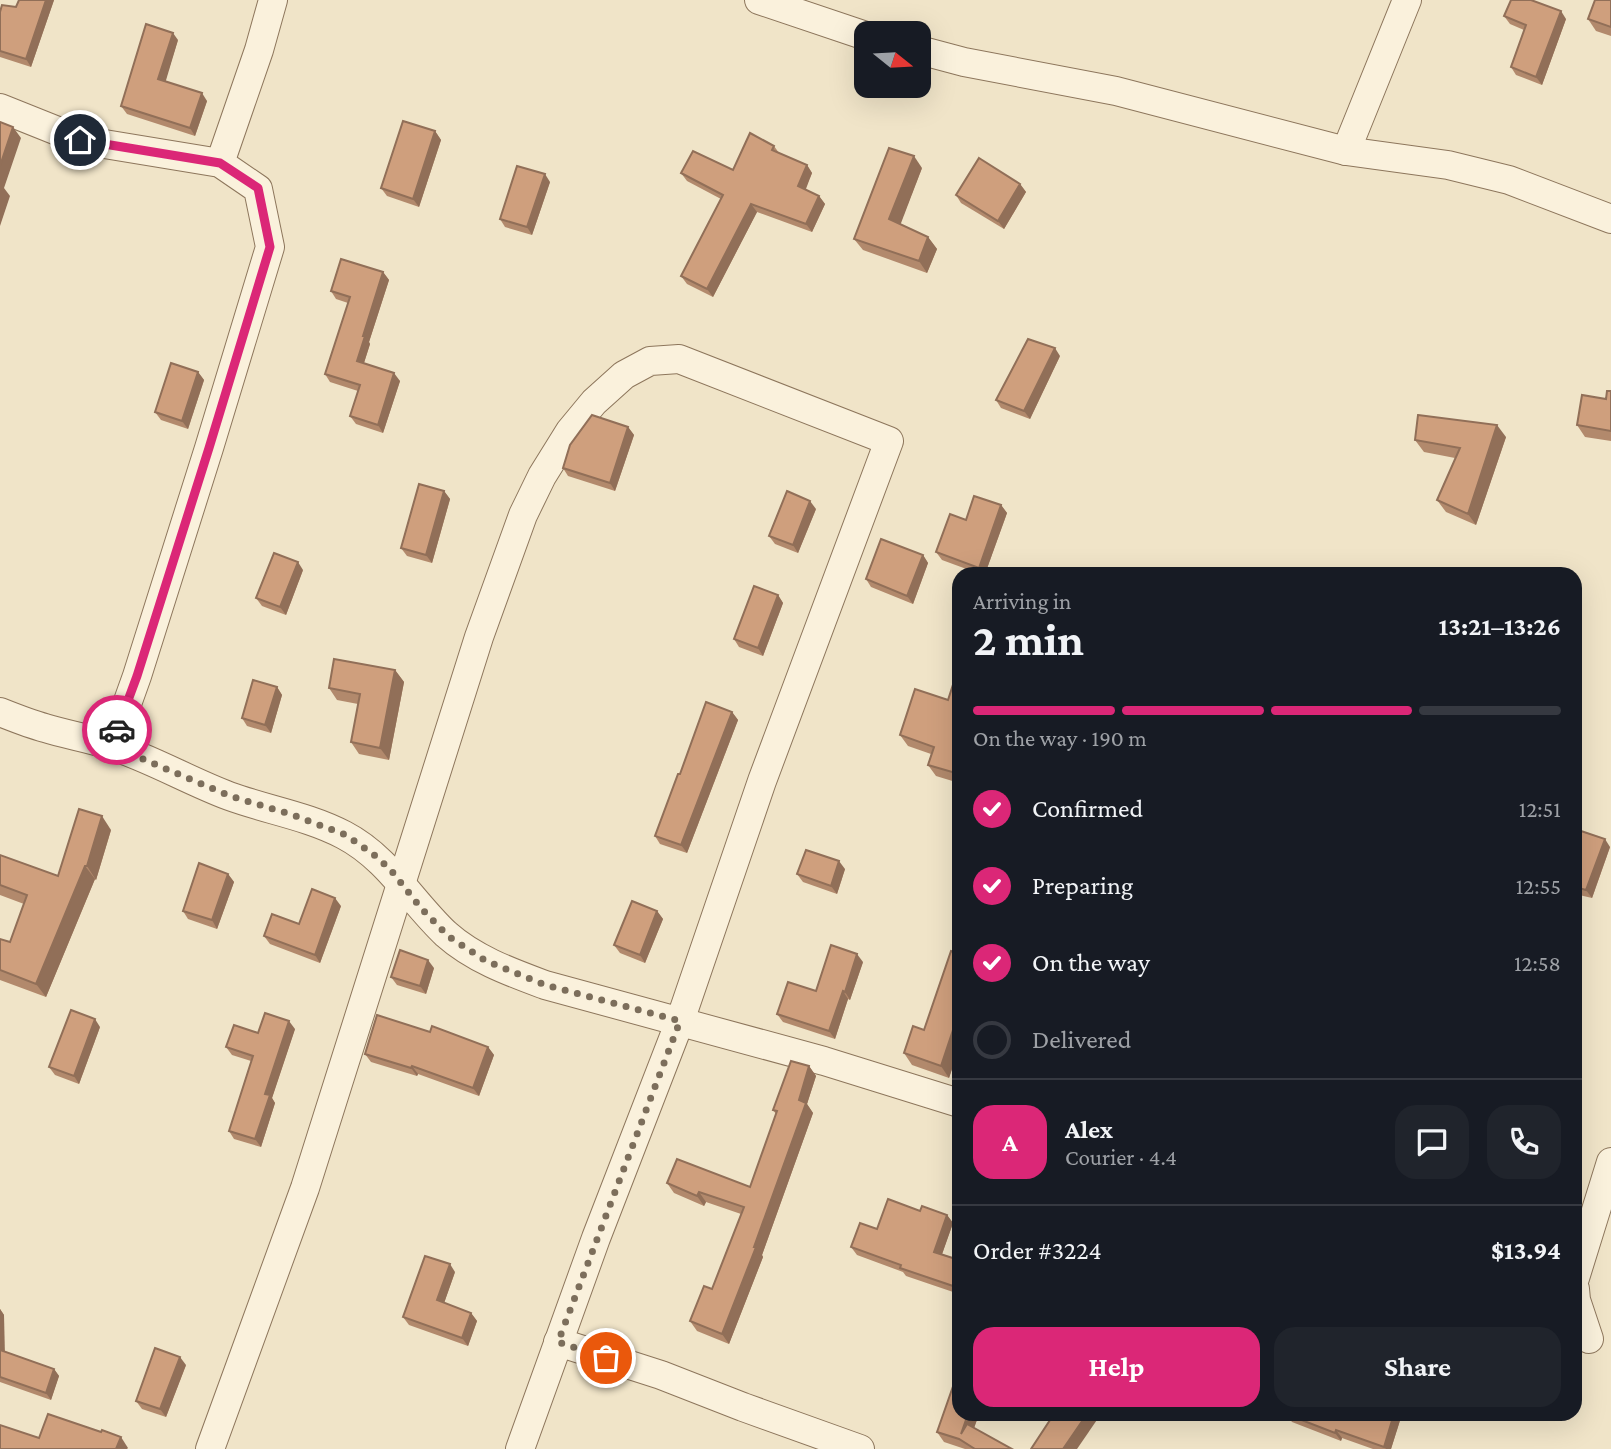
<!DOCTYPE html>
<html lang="en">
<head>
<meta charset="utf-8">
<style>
  :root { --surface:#171b24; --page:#20242c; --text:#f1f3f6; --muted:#9ea1a6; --line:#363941; --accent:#db2777 }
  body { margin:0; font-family:"Crimson Pro",serif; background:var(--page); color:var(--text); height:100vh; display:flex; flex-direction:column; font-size:26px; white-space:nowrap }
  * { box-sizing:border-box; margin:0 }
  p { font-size:23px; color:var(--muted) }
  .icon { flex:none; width:38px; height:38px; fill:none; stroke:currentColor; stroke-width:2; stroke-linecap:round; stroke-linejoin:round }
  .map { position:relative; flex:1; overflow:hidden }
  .sheet { position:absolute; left:952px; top:567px; width:630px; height:854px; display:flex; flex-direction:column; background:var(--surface); border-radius:21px; box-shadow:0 7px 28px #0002 }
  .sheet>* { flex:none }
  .needle { width:46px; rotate:108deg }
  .fabs { position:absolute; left:854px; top:21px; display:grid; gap:14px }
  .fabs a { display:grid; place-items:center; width:77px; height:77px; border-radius:14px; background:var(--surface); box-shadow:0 7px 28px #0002; font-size:35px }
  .pin { position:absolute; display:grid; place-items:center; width:60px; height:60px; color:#fff; margin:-30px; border:4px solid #fff; border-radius:50%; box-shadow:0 2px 7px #0007 }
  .courier { position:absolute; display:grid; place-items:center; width:70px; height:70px; margin:-35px; border:5px solid #db2777; border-radius:50%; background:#fff; color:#222; box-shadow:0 2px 9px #0007 }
  .overview em { font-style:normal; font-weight:700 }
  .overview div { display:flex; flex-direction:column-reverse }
  .overview { display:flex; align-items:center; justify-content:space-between; height:119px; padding:0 21px }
  h1 { font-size:46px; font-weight:700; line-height:52px }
  .bar { display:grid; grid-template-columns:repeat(4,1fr); gap:10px 7px; align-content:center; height:84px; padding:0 21px }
  .bar i { height:9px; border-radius:5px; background:var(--line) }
  .bar .active { background:var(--accent) }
  .bar p { grid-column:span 4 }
  .line { display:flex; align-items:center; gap:18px; padding:0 21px; border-top:2px solid var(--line) }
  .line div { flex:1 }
  .round { display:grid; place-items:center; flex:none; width:74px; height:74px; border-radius:21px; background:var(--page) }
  ol { padding:0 21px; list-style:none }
  li { display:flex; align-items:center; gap:21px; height:77px }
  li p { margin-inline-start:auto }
  li .icon { padding:7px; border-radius:50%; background:var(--accent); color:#fff; stroke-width:4 }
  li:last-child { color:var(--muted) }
  li i { width:38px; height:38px; border:4px solid var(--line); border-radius:50% }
  .cta { display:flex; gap:14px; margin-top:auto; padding:14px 21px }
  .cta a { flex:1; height:80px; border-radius:21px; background:var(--accent); color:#fff; font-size:28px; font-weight:700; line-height:80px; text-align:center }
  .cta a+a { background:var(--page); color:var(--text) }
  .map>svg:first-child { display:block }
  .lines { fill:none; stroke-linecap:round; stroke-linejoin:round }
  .minor-casing { stroke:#8d765c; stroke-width:30 }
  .minor { stroke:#faf1dc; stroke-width:28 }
  .wall { fill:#b2896c }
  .shaded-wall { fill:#916f58 }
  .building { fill:#cf9f7d; stroke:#916f58; stroke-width:2 }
  .done { stroke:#7c6e5b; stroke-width:7; stroke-dasharray:0 12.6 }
  .route { stroke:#db2777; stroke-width:9 }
</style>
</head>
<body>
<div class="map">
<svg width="1611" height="1449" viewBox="0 0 1611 1449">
  <rect width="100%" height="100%" fill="#f0e4c8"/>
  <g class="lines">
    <defs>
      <g id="minor">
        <polyline points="759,0 866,36"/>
        <polyline points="919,50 964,62 1116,91 1346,151 1448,165 1509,180 1611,219"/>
        <polyline points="0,108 80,140 220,163 258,189 270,247 209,448 137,676 112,746"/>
        <polyline points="1346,151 1407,0"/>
        <polyline points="220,163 259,50 273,0"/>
        <path d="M0 712C15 718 30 724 45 728 67 735 90 738 112 746 152 759 189 781 229 796 267 810 308 816 344 835 388 858 411 901 446 934 474 959 510 972 545 985L824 1061 959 1103"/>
        <polyline points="1575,1278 1611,1162"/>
        <polyline points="1575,1289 1576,1300 1589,1339"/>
        <polyline points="558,1342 661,1375 743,1407 860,1449"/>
        <polyline points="210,1449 305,1188 479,637 523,515 542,476 570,431 594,402 624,375 650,361 679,359 889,441 762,781 680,1021 596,1238 520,1449"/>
      </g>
    </defs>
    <use href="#minor" class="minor-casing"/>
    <use href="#minor" class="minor"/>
  </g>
  <g class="wall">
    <polygon points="19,0 54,0 31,67 0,57 0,12 16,7"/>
    <polygon points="1611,0 1611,36 1596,31 1588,19"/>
    <polygon points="1504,16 1566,19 1542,85 1516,75 1511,67 1524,30 1510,24"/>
    <polygon points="178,40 165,81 207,101 195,136 127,114 121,106"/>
    <polygon points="435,131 441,140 419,207 387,196 381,188"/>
    <polygon points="774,146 779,153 807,165 812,173 805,189 819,196 825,204 812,232 757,212 713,297 687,284 681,276 721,199 687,181 681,173 733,170"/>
    <polygon points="922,168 900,224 928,237 937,249 927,273 863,250 854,239"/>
    <polygon points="550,182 532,235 505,227 500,219"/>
    <polygon points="1020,184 1026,192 1004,229 961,203 956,195"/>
    <polygon points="383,272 389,280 369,342 370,344 364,363 400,381 383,433 356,424 350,416 358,391 330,382 325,374 348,303 336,299 331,291"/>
    <polygon points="1060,356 1030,419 1001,408 996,400"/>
    <polygon points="198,372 204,380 188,429 161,420 155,412"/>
    <polygon points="1611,391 1611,441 1585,437 1577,425 1606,399"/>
    <polygon points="628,427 634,435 615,491 568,476 563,468"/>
    <polygon points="1506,437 1476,525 1446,512 1437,500 1455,458 1424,452 1415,440"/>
    <polygon points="444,491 450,499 432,563 407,556 401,548"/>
    <polygon points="1001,505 1007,513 985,574 980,574 942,560 936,552 966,520"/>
    <polygon points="816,509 798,553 775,544 769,536"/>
    <polygon points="923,555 928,563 913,604 871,587 866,579"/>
    <polygon points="303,570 286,615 262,606 256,598"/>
    <polygon points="778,595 783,603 763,656 739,647 734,639"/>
    <polygon points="959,666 959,783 936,776 928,765 931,754 908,746 900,735 948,700"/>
    <polygon points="395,670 404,682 389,760 359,754 351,742 358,704 337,700 329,688"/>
    <polygon points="277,687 282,695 271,733 247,726 242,718"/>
    <polygon points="732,712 738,720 687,853 660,844 655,836 680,774"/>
    <polygon points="111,830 96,880 95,879 46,997 0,980 0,939 10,942 24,904 0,895 0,855 58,876"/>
    <polygon points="1575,838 1610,847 1592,898 1575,894"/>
    <polygon points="845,869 837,894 803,882 797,874"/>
    <polygon points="228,874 234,882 217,929 188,919 183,911"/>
    <polygon points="341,906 320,963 270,944 264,936 299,924"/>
    <polygon points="657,911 663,919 645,963 620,953 614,945"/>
    <polygon points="959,954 959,1048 949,1078 912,1065 904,1053 924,1030"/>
    <polygon points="863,962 850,1000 848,999 835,1039 783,1022 777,1014"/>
    <polygon points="434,968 426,994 397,985 391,977"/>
    <polygon points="100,1027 79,1084 55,1075 49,1067"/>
    <polygon points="295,1029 272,1098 275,1103 261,1147 234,1139 229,1131 251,1061 232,1055 226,1047"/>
    <polygon points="430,1032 488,1047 494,1055 479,1096 418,1074 417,1076 371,1062 365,1054"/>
    <polygon points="809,1066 816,1076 807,1104 813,1113 762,1255 763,1257 729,1344 697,1331 690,1321 712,1289 741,1214 706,1202 704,1206 674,1193 667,1183 750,1187 776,1114 773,1110"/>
    <polygon points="920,1211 947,1215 953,1223 942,1254 959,1260 959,1294 906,1276 903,1272 857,1255 851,1247 877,1229"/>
    <polygon points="455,1272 444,1303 471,1313 477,1321 468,1346 409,1325 403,1317"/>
    <polygon points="0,1309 4,1315 4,1351 54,1369 59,1376 51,1400 0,1382"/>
    <polygon points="186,1365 166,1417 142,1409 136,1401"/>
    <polygon points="959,1414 979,1414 974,1428 1012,1449 965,1449 944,1442 937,1432"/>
    <polygon points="1286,1414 1370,1415 1402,1414 1391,1449 1373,1449 1342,1438 1341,1441 1292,1422"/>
  </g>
  <g class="shaded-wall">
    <polygon points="46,0 54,0 31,67 26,59"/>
    <polygon points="1561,11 1566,19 1542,85 1536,77"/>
    <polygon points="173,33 178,40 164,87 158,79"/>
    <polygon points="202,93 207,101 195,136 190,128"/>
    <polygon points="13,127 21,138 4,188 10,196 0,226 0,166"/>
    <polygon points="435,131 441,140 419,207 413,199"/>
    <polygon points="914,156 922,168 898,231 889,219"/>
    <polygon points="807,165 812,173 804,194 798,186"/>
    <polygon points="545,174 550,182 532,235 527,227"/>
    <polygon points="1020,184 1026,192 1004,229 998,221"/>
    <polygon points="819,196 825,204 812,232 806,224"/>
    <polygon points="751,204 757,212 713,297 707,289"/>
    <polygon points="928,237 937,249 927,273 919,261"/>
    <polygon points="383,272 389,280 369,342 370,344 362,369 357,361 363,336"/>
    <polygon points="1055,348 1060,356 1030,419 1024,411"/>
    <polygon points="198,372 204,380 188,429 182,421"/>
    <polygon points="394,373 400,381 383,433 378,425"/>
    <polygon points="1497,425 1506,437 1476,525 1468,514"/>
    <polygon points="628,427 634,435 615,491 610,483"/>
    <polygon points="444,491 450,499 432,563 426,555"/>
    <polygon points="810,501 816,509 798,553 793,545"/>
    <polygon points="1001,505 1007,513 985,574 983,574 979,568"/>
    <polygon points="923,555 928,563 913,604 907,596"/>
    <polygon points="298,562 303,570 286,615 280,607"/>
    <polygon points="778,595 783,603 763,656 758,648"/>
    <polygon points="395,670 404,682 389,760 380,748"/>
    <polygon points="277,687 282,695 271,733 265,725"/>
    <polygon points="732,712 738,720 687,853 681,845"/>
    <polygon points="102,816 111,830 96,880 87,866"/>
    <polygon points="1605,839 1610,847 1592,898 1586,890"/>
    <polygon points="839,861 845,869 837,894 831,886"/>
    <polygon points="85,866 95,879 46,997 36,984"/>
    <polygon points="228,874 234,882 217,929 212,920"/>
    <polygon points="335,898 341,906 320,963 315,955"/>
    <polygon points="657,911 663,919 645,963 640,955"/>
    <polygon points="857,954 863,962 850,1000 845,992"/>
    <polygon points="428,960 434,968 426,994 420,986"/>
    <polygon points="843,991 848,999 835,1039 829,1031"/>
    <polygon points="959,1012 959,1048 949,1078 941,1066"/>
    <polygon points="95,1019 100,1027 79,1084 74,1076"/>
    <polygon points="289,1021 295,1029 272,1098 275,1103 261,1147 255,1139 265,1094"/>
    <polygon points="488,1047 494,1055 479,1096 473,1088"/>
    <polygon points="412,1066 418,1074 417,1076 411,1068"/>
    <polygon points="809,1066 816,1076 807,1104 813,1113 762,1255 763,1257 729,1344 722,1334 754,1247"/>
    <polygon points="699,1192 706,1202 704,1206 697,1196"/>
    <polygon points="947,1215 953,1223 940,1260 934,1252"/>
    <polygon points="450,1264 455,1272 442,1309 437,1300"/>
    <polygon points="0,1309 4,1315 5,1356 0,1350"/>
    <polygon points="471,1313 477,1321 468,1346 462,1338"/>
    <polygon points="180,1357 186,1365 166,1417 160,1409"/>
    <polygon points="54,1369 59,1376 51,1400 46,1393"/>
    <polygon points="968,1414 979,1414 968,1445 961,1434"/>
    <polygon points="1087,1414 1101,1414 1077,1449 1063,1449"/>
    <polygon points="1394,1414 1402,1414 1391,1449 1386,1449 1384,1447"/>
    <polygon points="1336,1430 1342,1438 1341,1441 1335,1433"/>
    <polygon points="121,1437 128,1448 127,1449 116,1449"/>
  </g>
  <g class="building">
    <polygon points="19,0 46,0 26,59 0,51 0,12 2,5 16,7"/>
    <polygon points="1511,0 1531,0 1561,11 1536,77 1511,67 1526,25 1504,16"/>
    <polygon points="1595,0 1611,0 1611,27 1588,19"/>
    <polygon points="146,24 173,33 158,79 202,93 190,128 121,106"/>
    <polygon points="403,121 435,131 413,199 381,188"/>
    <polygon points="0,122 13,127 0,166"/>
    <polygon points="750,133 774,146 772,150 807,165 798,186 819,196 806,224 751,204 707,289 681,276 723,195 681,173 693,151 733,170"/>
    <polygon points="889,148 914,156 889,219 928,237 919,261 854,239"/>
    <polygon points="979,158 1020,184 998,221 956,195"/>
    <polygon points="517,166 545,174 527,227 500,219"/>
    <polygon points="341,259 383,272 363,336 365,336 357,361 394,373 378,425 350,416 360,385 325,374 350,297 331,291"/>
    <polygon points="1028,339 1055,348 1024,411 996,400"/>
    <polygon points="171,363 198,372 182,421 155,412"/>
    <polygon points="1607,391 1611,391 1611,431 1577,425 1582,395 1606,399"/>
    <polygon points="592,415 628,427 610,483 563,468 570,445"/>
    <polygon points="1418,415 1497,425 1468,514 1437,500 1460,448 1415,440"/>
    <polygon points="419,484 444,491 426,555 401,548"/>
    <polygon points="787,491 810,501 793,545 769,536"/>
    <polygon points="974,496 1001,505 979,568 936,552 950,514 966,520"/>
    <polygon points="881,539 923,555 907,596 866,579"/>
    <polygon points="274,553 298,562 280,607 256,598"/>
    <polygon points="754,586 778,595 758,648 734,639"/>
    <polygon points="334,659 395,670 380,748 351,742 360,694 329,688"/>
    <polygon points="959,666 959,774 928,765 934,747 900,735 915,689 948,700"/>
    <polygon points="253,680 277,687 265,725 242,718"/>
    <polygon points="706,702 732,712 681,845 655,836 678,774 680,774"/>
    <polygon points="79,809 102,816 87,866 85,866 36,984 0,970 0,939 10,942 27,895 0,885 0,855 58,876"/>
    <polygon points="1578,830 1605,839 1586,890 1575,887 1575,838"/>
    <polygon points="806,850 839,861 831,886 797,874"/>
    <polygon points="199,863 228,874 212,920 183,911"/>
    <polygon points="312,889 335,898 315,955 264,936 272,914 299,924"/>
    <polygon points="632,901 657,911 640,955 614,945"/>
    <polygon points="831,945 857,954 845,992 843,991 829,1031 777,1014 788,982 816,991"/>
    <polygon points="400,950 428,960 420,986 391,977"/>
    <polygon points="951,951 959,954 959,1012 941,1066 904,1053 913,1026 924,1030"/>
    <polygon points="71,1010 95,1019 74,1076 49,1067"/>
    <polygon points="265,1013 289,1021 265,1094 270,1095 255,1139 229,1131 253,1056 226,1047 234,1025 258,1033"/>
    <polygon points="377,1015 430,1032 432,1026 488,1047 473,1088 412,1066 411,1068 365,1054"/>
    <polygon points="791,1061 809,1066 799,1100 806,1103 754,1247 756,1247 722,1334 690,1321 704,1286 712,1289 744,1207 699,1192 697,1196 667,1183 677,1159 750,1187 777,1111 773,1110"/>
    <polygon points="888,1199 920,1211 922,1206 947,1215 934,1252 959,1260 959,1288 900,1268 901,1265 851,1247 860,1223 877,1229"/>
    <polygon points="425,1256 450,1264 437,1300 471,1313 462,1338 403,1317"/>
    <polygon points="155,1348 180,1357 160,1409 136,1401"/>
    <polygon points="0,1350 54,1369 46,1393 0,1377"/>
    <polygon points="957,1375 959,1375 959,1414 968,1414 961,1434 967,1424 1012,1449 975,1449 959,1439 937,1432"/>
    <polygon points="48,1414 101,1432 102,1430 121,1437 116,1449 0,1449 0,1425 39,1438"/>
    <polygon points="1054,1414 1087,1414 1063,1449 1031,1449"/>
    <polygon points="1286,1414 1367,1414 1370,1415 1371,1414 1394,1414 1384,1447 1336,1430 1335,1433"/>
  </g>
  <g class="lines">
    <polyline class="done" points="117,730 112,746 230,796 293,815 346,835 373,854 390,869 421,908 448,936 486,961 545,985 680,1021 558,1342 606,1358"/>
    <polyline class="route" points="80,140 220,163 258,188 270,247 209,448 137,676 117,730"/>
  </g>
</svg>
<div class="fabs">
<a><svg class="needle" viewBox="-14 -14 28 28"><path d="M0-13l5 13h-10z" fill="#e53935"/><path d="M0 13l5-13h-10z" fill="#9ea1a6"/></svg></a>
</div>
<div class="pin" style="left:606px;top:1358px;background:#ea580c"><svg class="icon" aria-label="bag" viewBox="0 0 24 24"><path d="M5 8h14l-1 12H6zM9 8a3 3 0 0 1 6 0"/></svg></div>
<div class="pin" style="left:80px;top:140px;background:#1f2937"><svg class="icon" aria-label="home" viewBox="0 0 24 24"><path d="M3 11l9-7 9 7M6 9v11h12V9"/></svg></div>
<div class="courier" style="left:117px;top:730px"><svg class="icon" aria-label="car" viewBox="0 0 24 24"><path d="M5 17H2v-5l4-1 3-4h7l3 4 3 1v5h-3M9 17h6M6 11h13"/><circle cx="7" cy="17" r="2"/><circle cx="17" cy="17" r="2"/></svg></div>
<section class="sheet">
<div class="overview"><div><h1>2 min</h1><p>Arriving in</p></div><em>13:21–13:26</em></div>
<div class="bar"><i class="active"></i><i class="active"></i><i class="active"></i><i></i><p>On the way · 190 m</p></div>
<ol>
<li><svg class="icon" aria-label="check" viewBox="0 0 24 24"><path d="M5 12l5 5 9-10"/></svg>Confirmed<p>12:51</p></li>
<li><svg class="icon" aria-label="check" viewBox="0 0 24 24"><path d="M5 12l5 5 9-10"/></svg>Preparing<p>12:55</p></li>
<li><svg class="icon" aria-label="check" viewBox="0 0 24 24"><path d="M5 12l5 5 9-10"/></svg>On the way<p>12:58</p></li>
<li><i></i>Delivered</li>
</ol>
<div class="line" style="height:126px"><b class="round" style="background:var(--accent);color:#fff">A</b><div><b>Alex</b><p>Courier · 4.4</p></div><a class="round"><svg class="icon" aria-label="chat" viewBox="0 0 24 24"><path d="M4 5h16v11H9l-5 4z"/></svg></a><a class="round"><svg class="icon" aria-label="phone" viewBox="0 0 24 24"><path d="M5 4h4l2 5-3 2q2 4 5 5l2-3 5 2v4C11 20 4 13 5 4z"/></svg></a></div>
<div class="line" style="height:91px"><div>Order #3224</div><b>$13.94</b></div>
<div class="cta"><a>Help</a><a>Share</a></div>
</section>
</div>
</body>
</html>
